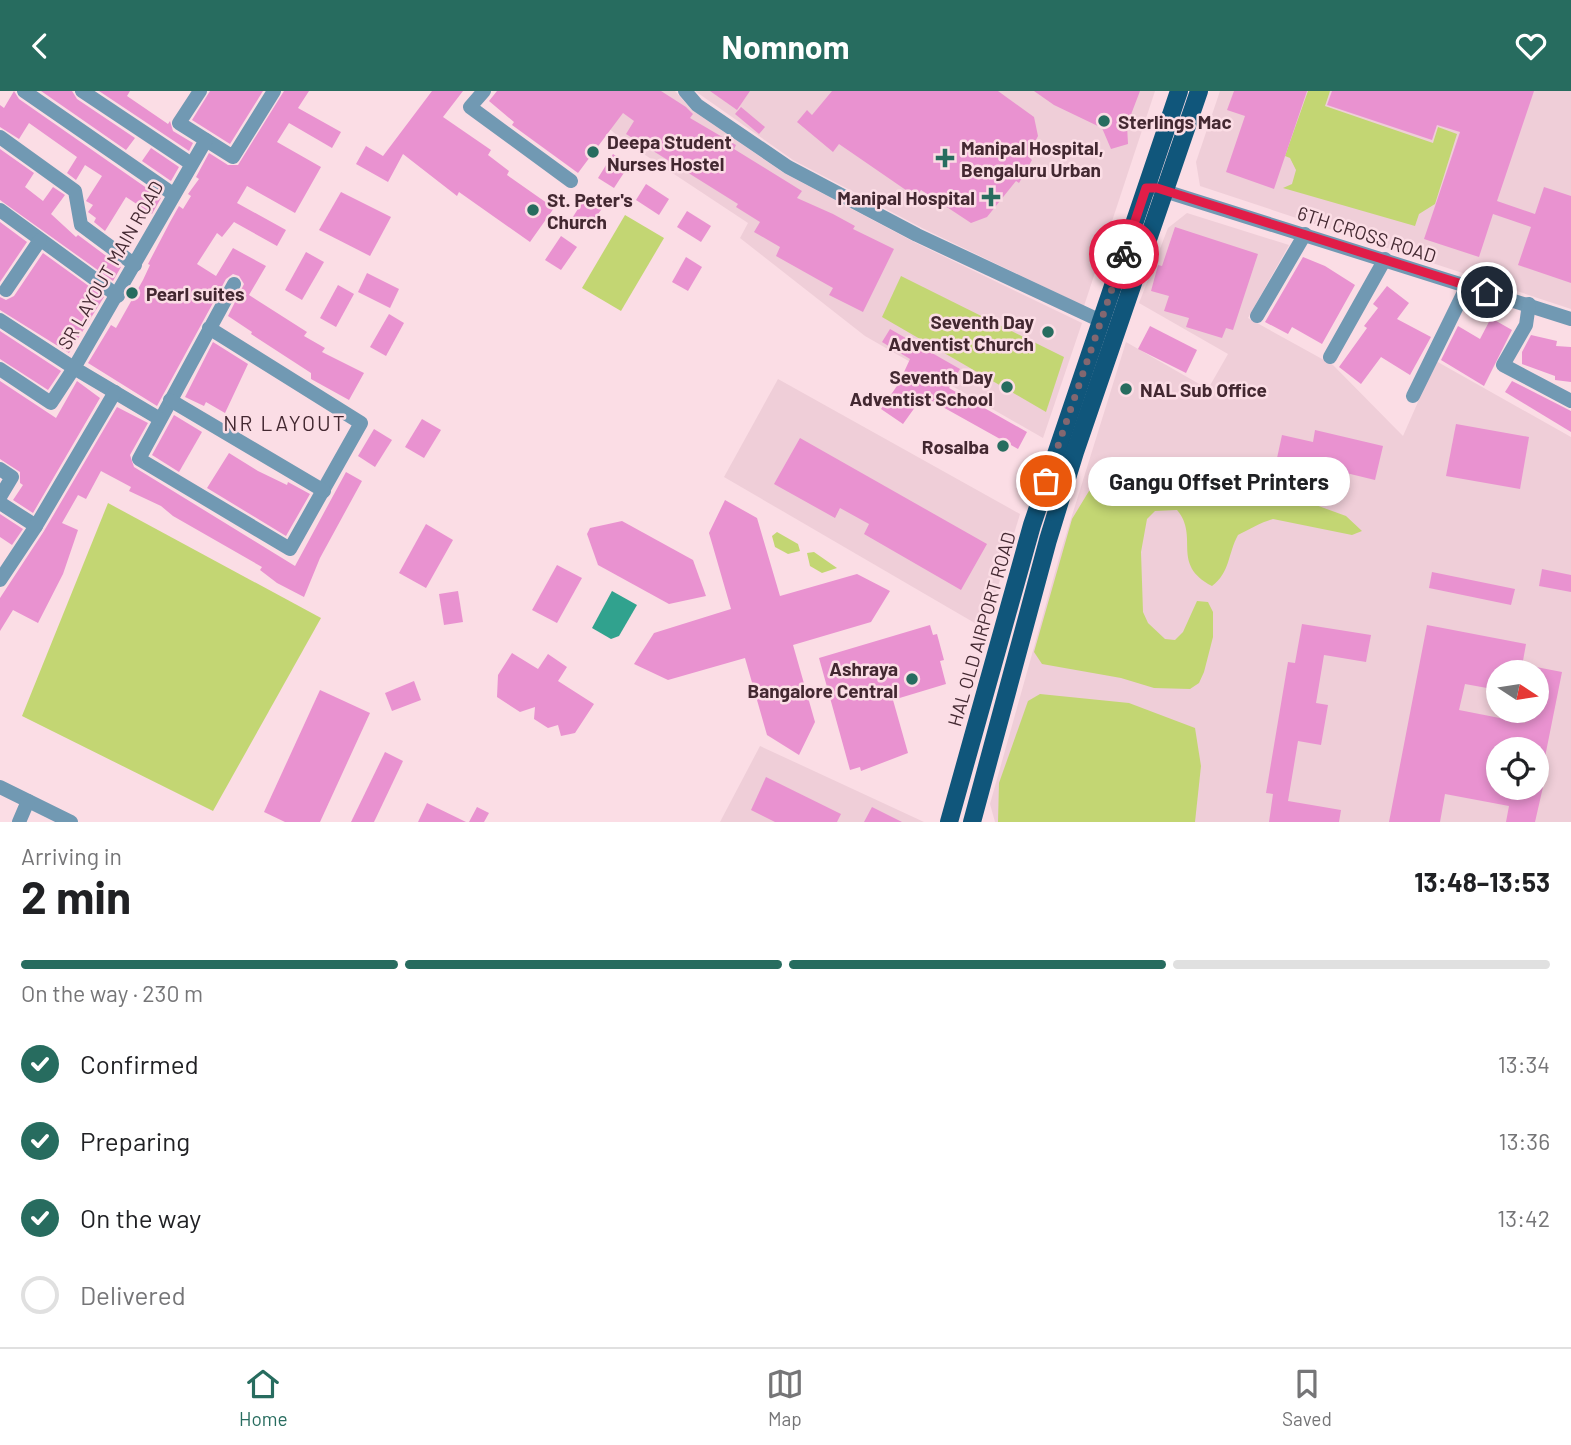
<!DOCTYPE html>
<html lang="en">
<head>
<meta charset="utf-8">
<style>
  :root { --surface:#fff; --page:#f2f2f2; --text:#202124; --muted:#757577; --line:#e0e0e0; --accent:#276c5f }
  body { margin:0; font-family:Barlow,sans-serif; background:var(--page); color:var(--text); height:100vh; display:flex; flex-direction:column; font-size:26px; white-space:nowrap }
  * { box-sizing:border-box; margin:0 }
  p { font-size:23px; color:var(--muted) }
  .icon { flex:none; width:38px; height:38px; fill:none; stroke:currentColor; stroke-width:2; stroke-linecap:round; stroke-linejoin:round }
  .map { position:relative; height:731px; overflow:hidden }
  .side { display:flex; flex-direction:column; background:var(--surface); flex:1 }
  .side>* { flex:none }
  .needle { width:46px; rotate:102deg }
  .buttons { position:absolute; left:1486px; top:569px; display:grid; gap:14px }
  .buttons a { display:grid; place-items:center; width:63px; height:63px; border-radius:50%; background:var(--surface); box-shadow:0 4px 10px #0003; font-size:35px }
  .pin { position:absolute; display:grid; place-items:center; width:60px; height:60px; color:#fff; margin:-30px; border:4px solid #fff; border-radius:50%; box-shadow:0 2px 7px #0007 }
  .courier { position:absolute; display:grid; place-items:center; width:70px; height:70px; margin:-35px; border:5px solid #e11d48; border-radius:50%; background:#fff; color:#222; box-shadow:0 2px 9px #0007 }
  .bubble { position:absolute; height:49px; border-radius:24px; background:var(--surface); box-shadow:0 4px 10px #0003; font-size:23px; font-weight:700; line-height:49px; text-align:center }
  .headline em { font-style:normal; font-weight:700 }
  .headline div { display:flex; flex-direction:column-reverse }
  .headline { display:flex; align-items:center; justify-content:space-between; height:119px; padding:0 21px }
  h1 { font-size:46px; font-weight:700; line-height:52px }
  .bar { display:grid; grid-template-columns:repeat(4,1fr); gap:10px 7px; align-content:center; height:84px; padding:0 21px }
  .bar i { height:9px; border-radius:5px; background:var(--line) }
  .bar .active { background:var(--accent) }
  .bar p { grid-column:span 4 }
  ol { padding:0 21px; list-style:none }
  li { display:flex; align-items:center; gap:21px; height:77px }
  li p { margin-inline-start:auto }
  li .icon { padding:7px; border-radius:50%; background:var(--accent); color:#fff; stroke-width:4 }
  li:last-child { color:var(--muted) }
  li i { width:38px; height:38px; border:4px solid var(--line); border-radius:50% }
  header { display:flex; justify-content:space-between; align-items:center; height:91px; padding:0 21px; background:var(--accent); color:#fff; font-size:32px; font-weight:700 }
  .menu { display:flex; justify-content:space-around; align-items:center; height:98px; border-top:2px solid var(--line); background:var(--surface); font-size:19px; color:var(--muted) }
  .menu a { display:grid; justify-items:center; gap:4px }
  .menu .active { color:var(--accent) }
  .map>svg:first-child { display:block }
  .built { fill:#efced8; fill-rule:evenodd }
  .green { fill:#c3d673 }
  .water { fill:#31a28e }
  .building { fill:#e992d0 }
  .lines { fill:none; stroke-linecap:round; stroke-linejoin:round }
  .minor { stroke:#7199b3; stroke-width:14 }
  .major { stroke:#10567b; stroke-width:18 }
  .done { stroke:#836770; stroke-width:7; stroke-dasharray:0 12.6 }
  .route { stroke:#e11d48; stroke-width:9 }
  .poi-dot { fill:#276c5f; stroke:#fbdde5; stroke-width:2.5 }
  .labels { text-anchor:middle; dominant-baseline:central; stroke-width:5; stroke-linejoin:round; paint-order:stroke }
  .poi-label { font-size:19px; font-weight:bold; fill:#432831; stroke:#fbdde5; text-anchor:start }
  .street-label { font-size:19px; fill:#432831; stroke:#fbdde5 }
  .neighbourhood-label { font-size:21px; letter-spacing:2px; fill:#432831; stroke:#fbdde5 }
</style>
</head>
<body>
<header><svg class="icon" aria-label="back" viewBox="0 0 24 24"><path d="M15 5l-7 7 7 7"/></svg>Nomnom<svg class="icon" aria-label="heart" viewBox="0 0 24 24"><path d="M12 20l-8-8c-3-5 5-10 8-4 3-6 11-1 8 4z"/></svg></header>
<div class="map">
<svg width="1571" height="731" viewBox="0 0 1571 731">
  <rect width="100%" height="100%" fill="#fbdde5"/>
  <g class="built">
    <polygon points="567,0 675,0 692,19 784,82 914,151 1082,232 1043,347 865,245 740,147 748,132 621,48"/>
    <polygon points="695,0 1155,0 1084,215 922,137 793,69"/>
    <polygon points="1220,0 1571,0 1571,218 1200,95 1196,71"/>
    <path d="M1187 122 1289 154 1248 227 1333 274 1403 345 1436 270 1571 346V731H995L990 713 1061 460 1126 251 1208 298 1228 263 1139 212 1168 137ZM1498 581H1536V620H1498ZM1498 658H1536V696H1498Z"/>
    <polygon points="778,288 1020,423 985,538 724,386"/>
    <polygon points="760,655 924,731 720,731"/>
  </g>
  <g class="green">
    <polygon points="1308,0 1330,0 1325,15 1433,52 1438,36 1457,43 1435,113 1419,123 1415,135 1283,97 1292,93 1296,79 1290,67 1285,65"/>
    <polygon points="625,124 664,147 621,220 582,197"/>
    <polygon points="901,185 1064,266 1046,321 882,226"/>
    <path d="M1110 391 1154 403 1199 396 1313 413 1346 425 1362 440 1352 444 1273 428C1262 431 1248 439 1238 444 1228 462 1230 482 1212 495 1170 473 1200 446 1177 419L1155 420 1147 428 1141 461 1143 521 1148 532 1165 548 1175 549 1183 541 1197 510 1208 511 1213 521V546L1204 581 1199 592 1190 598 1154 597 1121 587 1042 573 1034 561 1072 428 1089 400Z"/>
    <polygon points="108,412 321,527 213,720 22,625"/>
    <polygon points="777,441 798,453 800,460 788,463 775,456 772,445"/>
    <polygon points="814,461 837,477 822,482 810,475 807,462"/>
    <polygon points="1040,603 1129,612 1195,637 1201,675 1195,731 998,731 999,692 1028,610"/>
  </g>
  <polygon class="water" points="612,500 637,514 619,545 611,548 592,537"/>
  <g class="building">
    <polygon points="14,0 19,8 161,107 152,123 126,106 105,140 94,131 96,127 88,121 93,114 86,110 102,85 85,74 76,89 67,82 77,66 29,32 19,48 0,36 0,14 4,17"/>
    <polygon points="41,0 72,0 77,8 135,47 126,59"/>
    <polygon points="99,0 130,0 127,5 168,33 170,30 173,40 193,52 189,60"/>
    <polygon points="210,0 263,0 230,53 192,29"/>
    <polygon points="284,0 309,0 298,17 341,41 332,57 289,32 277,51 321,76 295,122 247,95 237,112 286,139 277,155 234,131 222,146 217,142 197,173 216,185 233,157 266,175 249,204 307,241 304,245 325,257 322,261 364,282 349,309 311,288 311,282 251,243 252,241 228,225 244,193 239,185 233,183 226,188 157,315 88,272 111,234 116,237 143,189 150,174 148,173 170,131 179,115 183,118 191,105 188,103 199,88 196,86 209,62 228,74 238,74"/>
    <polygon points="432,0 463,0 443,26 491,59 488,64 509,80 507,84 554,117 530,151 459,101 457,105 403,63 388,91 356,73 366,55 383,65"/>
    <polygon points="497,0 661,0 686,16 693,23 690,27 736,54 734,58 802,100 797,107 833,123 855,135 853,138 894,158 863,221 829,204 833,197 776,165 780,156 754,141 760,131 736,116 738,113 626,43 634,30 623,22 578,82 512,34 514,31 489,10"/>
    <polygon points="710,0 750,0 737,19"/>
    <polygon points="832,0 998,0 1034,26 1038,45 1028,65 1032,69 1019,92 1016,90 987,126 971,132 921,99 916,106 839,53 833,61 797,31 807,19 812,24"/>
    <polygon points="1034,0 1140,0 1127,34 1128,53 1111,58 1102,37 1054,14"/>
    <polygon points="1234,0 1307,0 1274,98 1226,81 1245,25 1227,19"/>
    <polygon points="1332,0 1534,0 1497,110 1535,123 1544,96 1571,105 1571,192 1518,174 1531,136 1493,123 1479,166 1424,148 1460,41 1437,34 1432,49 1327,14"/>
    <polygon points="741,16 765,36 759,43 735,23"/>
    <polygon points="151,57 179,76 171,90 142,70"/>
    <polygon points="0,58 34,82 25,96 43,110 53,96 65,104 51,123 76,146 78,144 121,176 113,190 0,109"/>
    <polygon points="613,63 629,74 614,97 598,87"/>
    <polygon points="646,93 669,108 659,124 636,109"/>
    <polygon points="341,101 391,126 370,165 319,139"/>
    <polygon points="586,105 603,116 587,139 571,129"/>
    <polygon points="687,120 711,135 701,151 677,136"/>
    <polygon points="0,131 27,151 0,191"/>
    <polygon points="1175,136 1258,163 1233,239 1226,237 1222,247 1186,236 1189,227 1164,220 1169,205 1151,200 1158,174 1162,175"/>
    <polygon points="561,145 577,156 561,179 545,169"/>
    <polygon points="306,161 324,171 302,209 285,199"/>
    <polygon points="43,162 104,206 69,262 0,219 0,206 6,209 14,205"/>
    <polygon points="686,166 702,176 688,200 672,191"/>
    <polygon points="1303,166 1325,175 1355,194 1322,253 1292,236 1288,243 1265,231"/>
    <polygon points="367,182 399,198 390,217 358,201"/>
    <polygon points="338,194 354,203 336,236 320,227"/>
    <polygon points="1387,195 1409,212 1397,228 1431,246 1410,284 1381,266 1361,293 1339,276 1367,237 1364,235 1378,217 1373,213"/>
    <polygon points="389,223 404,232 386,265 370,256"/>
    <polygon points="1491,227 1512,239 1484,295 1441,269 1458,235 1480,248"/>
    <polygon points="1150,235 1197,259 1186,282 1138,258"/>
    <polygon points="890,238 960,278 949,297 1027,341 1018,358 923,305 903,333 881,318 899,292 910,268 882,251"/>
    <polygon points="0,240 61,280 48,299 0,268"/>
    <polygon points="1531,244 1557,250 1556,255 1571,256 1571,291 1555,289 1555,285 1522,273 1522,261"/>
    <polygon points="213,251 248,273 225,322 206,311 204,315 185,306"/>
    <polygon points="0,290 56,327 77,290 100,307 33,422 13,409 23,394 20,392 20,381 0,368"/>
    <polygon points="1512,290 1571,320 1571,341 1505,301"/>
    <polygon points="117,316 148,332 130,364 134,376 295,475 346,381 362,390 320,467 304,506 277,492 260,479 262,476 173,425 161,415 129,400 131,396 101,380 86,408 78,404 62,432 78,439 63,483 38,532 13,519 0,540 0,507 44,440"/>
    <polygon points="174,324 202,341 179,381 152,364"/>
    <polygon points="422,328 441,339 424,367 405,356"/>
    <polygon points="1456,333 1529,346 1520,398 1446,385"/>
    <polygon points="374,338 392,349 375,376 358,365"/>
    <polygon points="1315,339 1383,355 1375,389 1301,371 1298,386 1274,381 1282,344 1313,351"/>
    <polygon points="800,347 987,453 961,499 864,443 869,433 840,417 835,427 774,393"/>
    <polygon points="229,362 258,380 287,394 288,391 310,403 286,445 207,397"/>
    <polygon points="725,409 757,427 780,505 857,483 890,500 871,531 793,554 815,631 799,664 767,644 745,567 668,589 634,573 654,542 731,518 709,442"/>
    <polygon points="0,423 23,438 12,454 0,446"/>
    <polygon points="622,430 693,469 706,505 669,513 598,474 587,443 590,437"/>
    <polygon points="426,433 453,449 426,497 399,482"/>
    <polygon points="557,474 582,487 557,532 532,519"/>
    <polygon points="1542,478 1571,484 1571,501 1539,495"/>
    <polygon points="1432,481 1515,498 1511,514 1429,497"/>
    <polygon points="458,500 463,531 444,534 439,503"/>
    <polygon points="1302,533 1371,544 1366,571 1324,564 1316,612 1328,614 1321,654 1298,650 1288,710 1341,719 1339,731 1269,731 1273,703 1266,702 1288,571 1295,572"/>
    <polygon points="930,534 933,544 937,543 944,569 940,570 946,593 893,609 908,662 861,680 860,676 850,679 819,567"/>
    <polygon points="1427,534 1526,553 1521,581 1498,581 1498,599 1465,593 1459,619 1525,632 1527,620 1536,620 1536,576 1562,581 1541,686 1536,686 1536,658 1498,658 1498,696 1543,696 1535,731 1506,731 1509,715 1445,703 1440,731 1389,731"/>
    <polygon points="512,562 538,578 548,563 567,576 558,590 594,613 575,642 561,645 558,634 548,637 534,628 535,616 520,621 497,606 498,584"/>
    <polygon points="414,590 421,609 392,620 385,602"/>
    <polygon points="320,599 370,622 320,731 285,731 264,721"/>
    <polygon points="385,661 403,670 374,731 351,731"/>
    <polygon points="766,686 841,723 837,731 775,731 751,719"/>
    <polygon points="427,712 466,731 418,731"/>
    <polygon points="477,716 489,722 484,731 469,731"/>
    <polygon points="872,716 902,731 864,731"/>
  </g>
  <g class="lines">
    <g class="minor">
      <polyline points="24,0 173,103"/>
      <polyline points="82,0 190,72"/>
      <polyline points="200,0 179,32 233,66 274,0"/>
      <polyline points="484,0 470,16 571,90"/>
      <polyline points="685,0 697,14 788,76 917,144 1101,230"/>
      <polyline points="0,46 75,100 81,134 135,174"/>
      <polyline points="1155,97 1571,228"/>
      <polyline points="0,119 118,205"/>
      <polyline points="6,199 40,149"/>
      <polyline points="1529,213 1526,234 1503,274 1571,310"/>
      <polyline points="1257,225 1305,143"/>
      <polyline points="0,229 74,277 51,312 0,278"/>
      <polyline points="209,237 361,332 290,458 139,368 234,193"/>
      <polyline points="1330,266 1385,168"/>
      <polyline points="1413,305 1467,195"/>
      <polyline points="170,309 324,400"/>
      <polyline points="160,328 74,277 206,49"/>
      <polyline points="0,378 12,386 0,406"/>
      <polyline points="0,412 36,435"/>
      <polyline points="0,489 36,435 115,301"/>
      <polyline points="0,696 71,731"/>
      <polyline points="19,731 28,710"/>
    </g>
    <g class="major">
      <polyline points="949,731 1032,434 1179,0"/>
      <polyline points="972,731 1048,449 1075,361 1199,0"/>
    </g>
  </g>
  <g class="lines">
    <polyline class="done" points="1046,390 1124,163"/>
    <polyline class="route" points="1124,163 1146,97 1157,97 1487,201"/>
  </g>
  <g class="poi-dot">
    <circle cx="1104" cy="30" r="7"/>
    <circle cx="593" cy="61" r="7"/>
    <path d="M941.5 56.5h7v7h7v7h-7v7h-7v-7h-7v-7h7z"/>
    <path d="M987.5 95.5h7v7h7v7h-7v7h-7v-7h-7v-7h7z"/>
    <circle cx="533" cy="119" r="7"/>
    <circle cx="132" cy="202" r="7"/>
    <circle cx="1048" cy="241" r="7"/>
    <circle cx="1007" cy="296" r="7"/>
    <circle cx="1126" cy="298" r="7"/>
    <circle cx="1003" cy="355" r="7"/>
    <circle cx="912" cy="588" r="7"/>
  </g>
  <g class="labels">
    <g class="poi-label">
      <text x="1118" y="30">Sterlings Mac</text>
      <text x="607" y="50">Deepa Student<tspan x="607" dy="22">Nurses Hostel</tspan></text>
      <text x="961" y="56">Manipal Hospital,<tspan x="961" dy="22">Bengaluru Urban</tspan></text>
      <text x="975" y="106" text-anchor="end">Manipal Hospital</text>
      <text x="547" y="108">St. Peter's<tspan x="547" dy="22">Church</tspan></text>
      <text x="146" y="202">Pearl suites</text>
      <text x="1034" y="230" text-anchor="end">Seventh Day<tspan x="1034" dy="22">Adventist Church</tspan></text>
      <text x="993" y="285" text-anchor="end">Seventh Day<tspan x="993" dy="22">Adventist School</tspan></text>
      <text x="1140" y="298">NAL Sub Office</text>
      <text x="989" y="355" text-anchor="end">Rosalba</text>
      <text x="898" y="577" text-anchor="end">Ashraya<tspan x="898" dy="22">Bangalore Central</tspan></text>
    </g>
    <g class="street-label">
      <text transform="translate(1367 143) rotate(18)">6TH CROSS ROAD</text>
      <text transform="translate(110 174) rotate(-60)">SR LAYOUT MAIN ROAD</text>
      <text transform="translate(981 538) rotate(-74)">HAL OLD AIRPORT ROAD</text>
    </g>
    <g class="neighbourhood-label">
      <text x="285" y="331">NR LAYOUT</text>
    </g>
  </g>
</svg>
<div class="buttons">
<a><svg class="needle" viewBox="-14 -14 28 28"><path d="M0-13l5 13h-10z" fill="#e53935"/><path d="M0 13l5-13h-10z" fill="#757577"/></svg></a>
<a><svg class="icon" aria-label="locate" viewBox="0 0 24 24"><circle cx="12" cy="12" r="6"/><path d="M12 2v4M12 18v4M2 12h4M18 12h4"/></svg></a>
</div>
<div class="pin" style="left:1046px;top:390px;background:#ea580c"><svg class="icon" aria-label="bag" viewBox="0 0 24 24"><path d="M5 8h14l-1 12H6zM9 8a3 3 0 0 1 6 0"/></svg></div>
<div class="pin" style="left:1487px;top:201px;background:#1f2937"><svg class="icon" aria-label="home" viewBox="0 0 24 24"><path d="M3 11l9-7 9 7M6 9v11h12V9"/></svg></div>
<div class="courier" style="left:1124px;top:163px"><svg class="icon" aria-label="bike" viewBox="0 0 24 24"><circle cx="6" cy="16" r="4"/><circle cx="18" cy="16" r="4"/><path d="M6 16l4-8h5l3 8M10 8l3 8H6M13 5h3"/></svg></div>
<div class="bubble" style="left:1088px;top:366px;width:262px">Gangu Offset Printers</div>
</div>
<section class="side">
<div class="headline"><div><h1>2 min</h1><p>Arriving in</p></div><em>13:48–13:53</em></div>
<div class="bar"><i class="active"></i><i class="active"></i><i class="active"></i><i></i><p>On the way · 230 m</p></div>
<ol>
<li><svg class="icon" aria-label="check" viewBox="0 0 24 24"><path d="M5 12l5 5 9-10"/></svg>Confirmed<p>13:34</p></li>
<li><svg class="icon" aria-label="check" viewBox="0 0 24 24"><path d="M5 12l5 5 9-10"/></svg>Preparing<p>13:36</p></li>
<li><svg class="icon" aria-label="check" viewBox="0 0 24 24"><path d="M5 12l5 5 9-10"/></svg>On the way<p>13:42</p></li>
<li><i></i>Delivered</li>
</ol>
</section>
<nav class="menu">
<a class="active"><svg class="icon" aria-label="home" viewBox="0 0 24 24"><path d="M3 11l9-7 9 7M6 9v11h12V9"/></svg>Home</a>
<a><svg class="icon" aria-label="map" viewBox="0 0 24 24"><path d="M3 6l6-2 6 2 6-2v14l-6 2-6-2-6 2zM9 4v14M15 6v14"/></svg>Map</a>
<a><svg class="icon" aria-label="saved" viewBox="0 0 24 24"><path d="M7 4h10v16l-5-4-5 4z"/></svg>Saved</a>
</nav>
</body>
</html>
